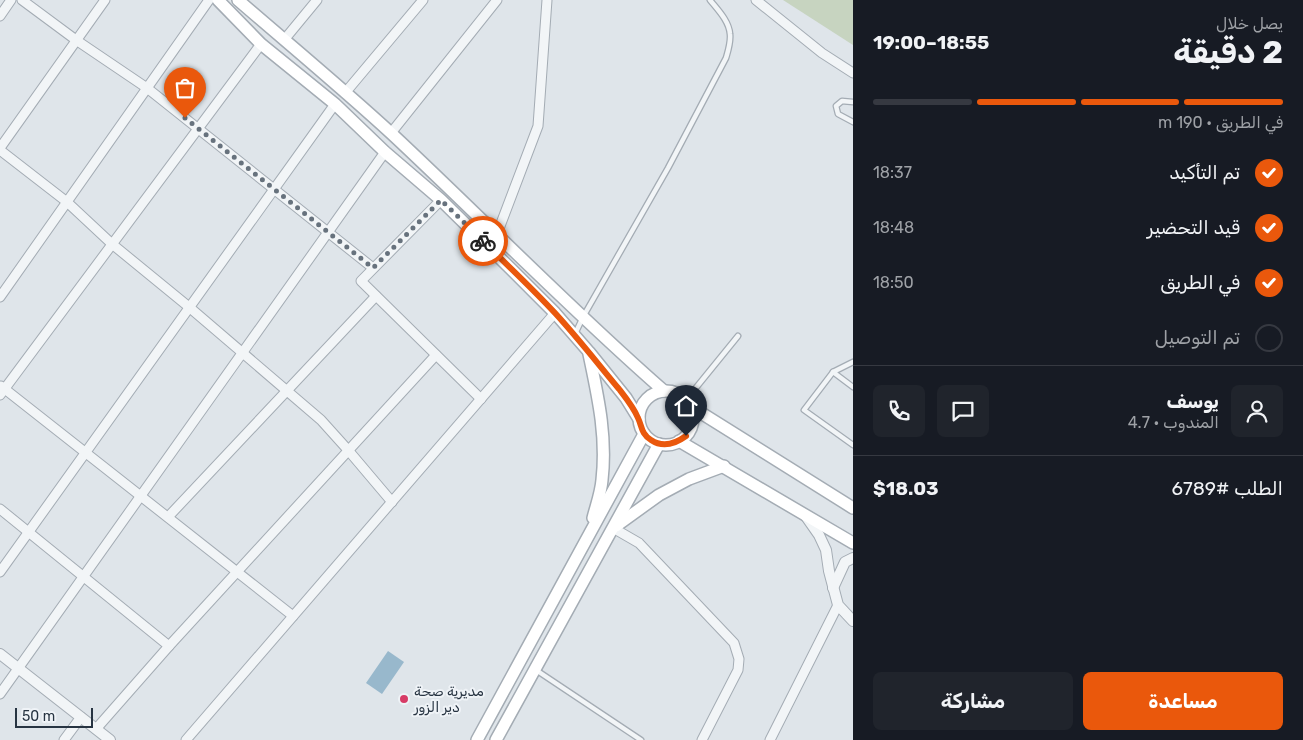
<!DOCTYPE html>
<html lang="ar">
<head>
<meta charset="utf-8">
<style>
  :root { --surface:#171b24; --page:#20242c; --text:#f1f3f6; --muted:#9ea1a6; --line:#363941; --accent:#ea580c }
  body { margin:0; font-family:Rubik,"Noto Sans Arabic",sans-serif; background:var(--page); color:var(--text); direction:rtl; height:100vh; display:flex; flex-direction:column; font-size:19px; white-space:nowrap }
  * { box-sizing:border-box; margin:0 }
  p { font-size:16px; color:var(--muted) }
  .icon { flex:none; width:28px; height:28px; fill:none; stroke:currentColor; stroke-width:2; stroke-linecap:round; stroke-linejoin:round }
  .map { position:relative; flex:1; overflow:hidden; direction:ltr }
  .panel { display:flex; flex-direction:column; background:var(--surface); width:450px }
  .panel>* { flex:none }
  .scale { position:absolute; left:15px; bottom:12px; width:78px; box-sizing:border-box; padding-left:5px; border:2px solid #273442; border-top:0; font-size:14px; line-height:18px; white-space:nowrap; color:#273442; -webkit-text-stroke:4px #eff3f7; paint-order:stroke }
  .pin { position:absolute; display:grid; place-items:center; width:42px; height:42px; color:#fff; margin:-51px -21px; border-radius:50% 50% 50% 0; rotate:-45deg; box-shadow:0 0 5px #0007 }
  .pin .icon { rotate:45deg }
  .courier { position:absolute; display:grid; place-items:center; width:50px; height:50px; margin:-25px; border:4px solid #ea580c; border-radius:50%; background:#fff; color:#222; box-shadow:0 1px 6px #0007 }
  .summary em { font-style:normal; font-weight:700 }
  .summary div { display:flex; flex-direction:column-reverse }
  .summary { display:flex; align-items:center; justify-content:space-between; height:85px; padding:0 20px }
  h1 { font-size:32px; font-weight:700; line-height:38px }
  .bar { display:grid; grid-template-columns:repeat(4,1fr); gap:8px 5px; align-content:center; height:60px; padding:0 20px }
  .bar i { height:6px; border-radius:4px; background:var(--line) }
  .bar .selected { background:var(--accent) }
  .bar p { grid-column:span 4 }
  .line { display:flex; align-items:center; gap:12px; padding:0 20px; border-top:1px solid var(--line) }
  .line div { flex:1 }
  .round { display:grid; place-items:center; flex:none; width:52px; height:52px; border-radius:8px; background:var(--page) }
  ol { padding:0 20px; list-style:none }
  li { display:flex; align-items:center; gap:15px; height:55px }
  li p { margin-inline-start:auto }
  li .icon { padding:5px; border-radius:50%; background:var(--accent); color:#fff; stroke-width:4 }
  li:last-child { color:var(--muted) }
  li i { width:28px; height:28px; border:2px solid var(--line); border-radius:50% }
  .cta { display:flex; gap:10px; margin-top:auto; padding:10px 20px }
  .cta a { flex:1; height:58px; border-radius:8px; background:var(--accent); color:#fff; font-size:20px; font-weight:700; line-height:58px; text-align:center }
  .cta a+a { background:var(--page); color:var(--text) }
  main { display:flex; flex:1; min-height:0 }
  .map>svg:first-child { display:block }
  .green { fill:#c7d4c0 }
  .water { fill:#98b8cc }
  .lines { fill:none; stroke-linecap:round; stroke-linejoin:round }
  .service-casing { stroke:#a4acb4; stroke-width:7 }
  .minor-casing { stroke:#a4acb4; stroke-width:11 }
  .tertiary-casing { stroke:#a4acb4; stroke-width:12 }
  .secondary-casing { stroke:#a4acb4; stroke-width:14 }
  .service { stroke:#f2f5f7; stroke-width:4.5 }
  .minor { stroke:#f2f5f7; stroke-width:9 }
  .tertiary { stroke:#f2f5f7; stroke-width:10 }
  .secondary { stroke:#fff; stroke-width:11 }
  .done { stroke:#67727d; stroke-width:5; stroke-dasharray:0 9 }
  .route { stroke:#ea580c; stroke-width:6 }
  .poi-dot { fill:#d73b66; stroke:#eff3f7; stroke-width:2 }
  .labels { text-anchor:middle; dominant-baseline:central; stroke-width:4; stroke-linejoin:round; paint-order:stroke }
  .poi-label { font-size:14px; fill:#273442; stroke:#eff3f7; text-anchor:start }
</style>
</head>
<body>
<main>
<section class="panel">
<div class="summary"><div><h1>2 دقيقة</h1><p>يصل خلال</p></div><em>18:55–19:00</em></div>
<div class="bar"><i class="selected"></i><i class="selected"></i><i class="selected"></i><i></i><p>في الطريق · 190 m</p></div>
<ol>
<li><svg class="icon" aria-label="check" viewBox="0 0 24 24"><path d="M5 12l5 5 9-10"/></svg>تم التأكيد<p>18:37</p></li>
<li><svg class="icon" aria-label="check" viewBox="0 0 24 24"><path d="M5 12l5 5 9-10"/></svg>قيد التحضير<p>18:48</p></li>
<li><svg class="icon" aria-label="check" viewBox="0 0 24 24"><path d="M5 12l5 5 9-10"/></svg>في الطريق<p>18:50</p></li>
<li><i></i>تم التوصيل</li>
</ol>
<div class="line" style="height:90px"><a class="round"><svg class="icon" aria-label="person" viewBox="0 0 24 24"><circle cx="12" cy="8" r="4"/><path d="M4 21q1-7 8-7t8 7"/></svg></a><div><b>يوسف</b><p>المندوب · 4.7</p></div><a class="round"><svg class="icon" aria-label="chat" viewBox="0 0 24 24"><path d="M4 5h16v11H9l-5 4z"/></svg></a><a class="round"><svg class="icon" aria-label="phone" viewBox="0 0 24 24"><path d="M5 4h4l2 5-3 2q2 4 5 5l2-3 5 2v4C11 20 4 13 5 4z"/></svg></a></div>
<div class="line" style="height:65px"><div>الطلب #6789</div><b>$18.03</b></div>
<div class="cta"><a>مساعدة</a><a>مشاركة</a></div>
</section>
<div class="map">
<svg width="853" height="740" viewBox="0 0 853 740">
  <rect width="100%" height="100%" fill="#dfe5ea"/>
  <polygon class="green" points="783,0 853,0 853,45"/>
  <polygon class="water" points="388,651 404,662 382,694 366,683"/>
  <g class="lines">
    <defs>
      <g id="service">
        <polyline points="853,102 842,101 836,106 838,114 853,122"/>
        <path d="M575 334 583 317 668 168 726 58C728 51 731 42 730 34 729 21 718 10 710 0"/>
        <polyline points="853,362 833,372 853,387"/>
        <polyline points="833,372 804,410 853,445"/>
        <polyline points="686,400 738,336"/>
        <polyline points="536,670 641,740"/>
      </g>
      <g id="minor">
        <polyline points="22,0 76,40 147,88 373,268"/>
        <polyline points="756,0 822,53 853,73"/>
        <polyline points="0,16 11,0"/>
        <polyline points="284,40 317,0"/>
        <polyline points="345,93 423,0"/>
        <polyline points="391,133 497,0"/>
        <polyline points="0,148 105,0"/>
        <polyline points="0,150 67,202 112,244 189,307 321,420 348,450 392,502"/>
        <polyline points="441,200 361,281 481,399"/>
        <polyline points="497,234 538,126 547,0"/>
        <polyline points="0,297 209,0"/>
        <polyline points="1,386 293,616"/>
        <polyline points="0,395 261,44"/>
        <polyline points="0,509 169,646"/>
        <polyline points="168,517 376,296"/>
        <polyline points="613,528 639,543 734,643 739,659 738,670 702,740"/>
        <polyline points="0,572 335,104"/>
        <polyline points="0,694 385,152"/>
        <polyline points="96,729 169,646 436,355"/>
        <polyline points="64,740 81,717"/>
        <polyline points="186,740 555,313"/>
        <polyline points="770,740 838,605"/>
      </g>
      <g id="tertiary">
        <polyline points="805,515 819,535 826,550 829,571 838,605 853,621"/>
        <polyline points="833,588 845,562 853,558"/>
        <polyline points="0,654 110,740"/>
      </g>
      <g id="secondary">
        <polyline points="218,0 261,44 335,104 385,152 441,200 513,271 555,313 589,352 626,398 639,419"/>
        <path d="M238 0C290 45 342 88 392 134 483 219 570 309 664 391"/>
        <path d="M589 354C598 397 607 436 602 480 601 493 596 506 593 518"/>
        <circle cx="666" cy="418" r="27"/>
        <polyline points="690,406 853,508"/>
        <polyline points="679,441 853,543"/>
        <polyline points="616,526 659,495 689,479 724,466"/>
        <polyline points="477,740 644,434"/>
        <polyline points="496,740 659,444"/>
      </g>
    </defs>
    <use href="#service" class="service-casing"/>
    <use href="#minor" class="minor-casing"/>
    <use href="#tertiary" class="tertiary-casing"/>
    <use href="#secondary" class="secondary-casing"/>
    <use href="#service" class="service"/>
    <use href="#minor" class="minor"/>
    <use href="#tertiary" class="tertiary"/>
    <use href="#secondary" class="secondary"/>
  </g>
  <g class="lines">
    <polyline class="done" points="185,118 373,268 441,200 483,241"/>
    <path class="route" d="M483 241C507 265 532 288 555 313 578 338 598 364 619 389 626 398 634 408 638 418 642 426 641 434 651 440 663 448 675 444 686 436"/>
  </g>
  <circle class="poi-dot" cx="404" cy="699" r="5"/>
  <g class="labels">
    <g class="poi-label">
      <text x="414" y="691">مديرية صحة<tspan x="414" dy="16">دير الزور</tspan></text>
    </g>
  </g>
</svg>
<div class="scale">50 m</div>
<div class="pin" style="left:185px;top:118px;background:#ea580c"><svg class="icon" aria-label="bag" viewBox="0 0 24 24"><path d="M5 8h14l-1 12H6zM9 8a3 3 0 0 1 6 0"/></svg></div>
<div class="pin" style="left:686px;top:436px;background:#1f2937"><svg class="icon" aria-label="home" viewBox="0 0 24 24"><path d="M3 11l9-7 9 7M6 9v11h12V9"/></svg></div>
<div class="courier" style="left:483px;top:241px"><svg class="icon" aria-label="bike" viewBox="0 0 24 24"><circle cx="6" cy="16" r="4"/><circle cx="18" cy="16" r="4"/><path d="M6 16l4-8h5l3 8M10 8l3 8H6M13 5h3"/></svg></div>
</div>
</main>
</body>
</html>
